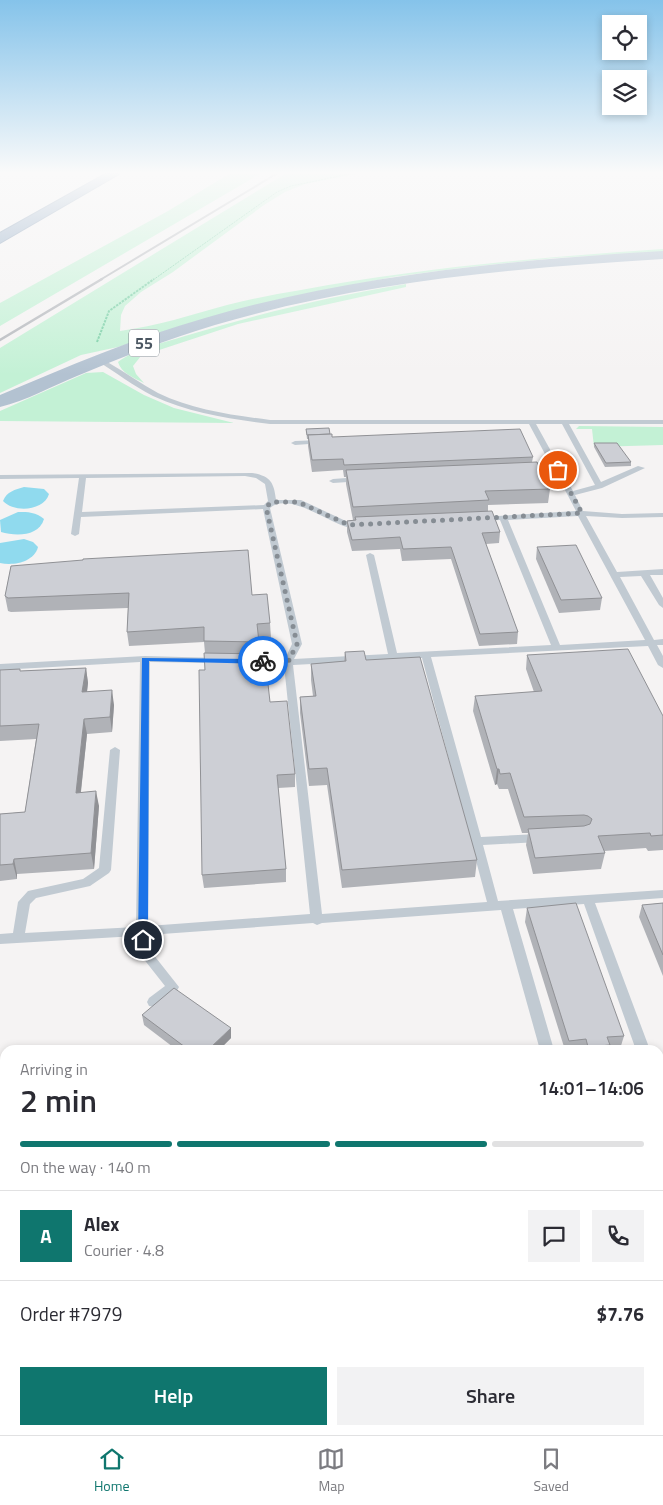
<!DOCTYPE html>
<html lang="en">
<head>
<meta charset="utf-8">
<style>
  :root { --surface:#fff; --page:#f2f2f3; --text:#2b2b33; --muted:#7c7c81; --line:#e1e1e2; --accent:#0f766e }
  body { margin:0; font-family:"Titillium Web",sans-serif; background:var(--page); color:var(--text); height:100vh; display:flex; flex-direction:column; font-size:19px; white-space:nowrap }
  * { box-sizing:border-box; margin:0 }
  p { font-size:16px; color:var(--muted) }
  .icon { flex:none; width:28px; height:28px; fill:none; stroke:currentColor; stroke-width:2; stroke-linecap:round; stroke-linejoin:round }
  .map { position:relative; flex:1; overflow:hidden }
  .details { position:absolute; left:0px; top:1045px; width:664px; height:390px; display:flex; flex-direction:column; background:var(--surface); border-radius:15px 15px 0 0; box-shadow:0 2px 8px #0003 }
  .details>* { flex:none }
  .controls { position:absolute; left:602px; top:15px; display:grid; gap:10px }
  .controls a { display:grid; place-items:center; width:45px; height:45px; border-radius:0px; background:var(--surface); box-shadow:0 2px 8px #0003; font-size:25px }
  .pin { position:absolute; display:grid; place-items:center; width:42px; height:42px; color:#fff; margin:-21px; border:2px solid #fff; border-radius:50%; box-shadow:0 1px 5px #0007 }
  .courier { position:absolute; display:grid; place-items:center; width:50px; height:50px; margin:-25px; border:4px solid #1a73e8; border-radius:50%; background:#fff; color:#222; box-shadow:0 1px 6px #0007 }
  .overview em { font-style:normal; font-weight:600 }
  .overview div { display:flex; flex-direction:column-reverse }
  .overview { display:flex; align-items:center; justify-content:space-between; height:85px; padding:0 20px }
  h1 { font-size:32px; font-weight:600; line-height:38px }
  .bar { display:grid; grid-template-columns:repeat(4,1fr); gap:8px 5px; align-content:center; height:60px; padding:0 20px }
  .bar i { height:6px; border-radius:4px; background:var(--line) }
  .bar .current { background:var(--accent) }
  .bar p { grid-column:span 4 }
  .line { display:flex; align-items:center; gap:12px; padding:0 20px; border-top:1px solid var(--line) }
  .line div { flex:1 }
  .round { display:grid; place-items:center; flex:none; width:52px; height:52px; border-radius:0px; background:var(--page) }
  .primary-button { display:flex; gap:10px; margin-top:auto; padding:10px 20px }
  .primary-button a { flex:1; height:58px; border-radius:0px; background:var(--accent); color:#fff; font-size:20px; font-weight:600; line-height:58px; text-align:center }
  .primary-button a+a { background:var(--page); color:var(--text) }
  .tabs { display:flex; justify-content:space-around; align-items:center; height:70px; border-top:1px solid var(--line); background:var(--surface); font-size:14px; color:var(--muted) }
  .tabs a { display:grid; justify-items:center; gap:2px }
  .tabs .current { color:var(--accent) }
  .map>svg:first-child { display:block }
  .green { fill:#c3f1d5 }
  .water { fill:#90daee }
  .lines { fill:none; stroke-linecap:round; stroke-linejoin:round }
  .motorway-casing { stroke:#7690ad; stroke-width:2 }
  .path-far1 { stroke:#7ad0a6; stroke-width:1; stroke-dasharray:2 1; stroke-linecap:butt }
  .path { stroke:#7ad0a6; stroke-width:2; stroke-dasharray:2.5 1; stroke-linecap:butt }
  .service { fill:#c1cad2; fill-rule:evenodd }
  .primary { fill:#b3c2d1; fill-rule:evenodd }
  .motorway { fill:#8ba5c1; fill-rule:evenodd }
  .rail-far1 { stroke:#b5b8bd; stroke-width:2 }
  .rail { stroke:#b5b8bd; stroke-width:2.5 }
  .wall { fill:#b0b2b7 }
  .shaded-wall { fill:#909195 }
  .building { fill:#cdcfd5; stroke:#909195 }
  .route { fill:#1a73e8 }
  .done { stroke:#868d94; stroke-width:5; stroke-dasharray:0 9 }
  .labels { text-anchor:middle; dominant-baseline:central; stroke-width:5; stroke-linejoin:round; paint-order:stroke }
  .shield { fill:#fff; stroke:#808990; stroke-width:1 }
  .shield-label { font-size:16px; font-weight:bold; fill:#4a5661 }
</style>
</head>
<body>
<div class="map">
<svg width="663" height="1435" viewBox="0 0 663 1435">
  <rect width="100%" height="100%" fill="#f5f3f3"/>
  <g class="green">
    <polygon points="229,174 260,174 0,326 0,303 168,211"/>
    <path d="M285 174H356L305 184 285 192 264 205 173 272 141 292 125 306 121 315 120 331C157 326 191 315 227 305 251 299 276 294 301 290 421 268 542 257 663 249V252L555 258 461 268 393 277 280 299 118 347 81 355 0 393V348Z"/>
    <path d="M406 284V287L238 324 141 356 133 366 136 374 144 383C134 378 121 373 118 362 136 348 164 343 185 336 258 314 331 296 406 284Z"/>
    <polygon points="103,372 144,395 174,408 234,423 0,421 0,411 86,373"/>
    <polygon points="579,426 663,427 663,445 594,447 592,429 576,429"/>
  </g>
  <g class="water">
    <path d="M24 487 44 489 49 494C44 511 14 513 3 501 7 491 15 490 24 487Z"/>
    <path d="M18 512C28 512 36 512 44 519 39 537 15 536 1 532L0 520Z"/>
    <path d="M24 539 33 542 38 547C34 562 14 566 0 563V543Z"/>
  </g>
  <g class="lines">
    <defs>
      <polygon id="motorway" points="105,174 119,174 0,243 0,233"/>
    </defs>
    <use href="#motorway" class="motorway-casing"/>
    <polyline class="path-far1" points="153,280 277,192 291,186 349,174"/>
    <polyline class="path" points="97,342 109,311 154,279"/>
    <g class="service">
      <path d="M97 359H101L109 363C125 372 141 384 158 393 193 410 232 415 270 420H663V424H569L601 482 638 466 645 468 602 488 575 495 583 511 622 514 663 513V517L622 518 586 516 617 572 663 569V575H650L663 598V608L659 605 641 576 620 577 654 640 663 639V645H657L663 656V668L658 665 648 646 431 657 481 837 538 834 542 835 544 838 542 841 538 842 483 845 498 901 663 890V898L595 903 650 1050H636L584 904 513 909 554 1050H540L501 910 322 923 317 925 313 923 148 935 149 949 179 987C175 996 159 1009 149 1006L147 1002 149 998 165 986 139 953 137 950 136 936 0 944V934L13 933 18 902 28 891 83 879 99 868 110 750 115 747 120 750 111 870 109 873 90 886 36 898 30 904 25 933 136 927 140 662 0 670V664L145 656 219 658 221 660 216 663 150 662 148 926 310 914 284 665 248 664 243 661 248 658 285 659 292 644 263 509 81 517 79 534 75 536 71 534 79 478 0 479V475L252 473C270 476 274 482 276 500H301L350 523 363 522V526C358 527 352 528 347 527 328 522 289 492 270 508L302 644 294 659 388 654 366 555 370 553 374 555 397 653 551 645 500 520 482 521 478 519 482 517 576 511 556 473 529 474 525 472 529 470 553 469 529 424H270C230 419 190 413 153 396 133 386 116 372 97 361ZM536 424H562L595 485 573 491ZM245 476 256 478 265 484 268 501 264 505 82 512 86 478ZM578 516 645 640 560 645 508 520ZM422 658 487 902 322 914 293 665Z"/>
      <polygon points="321,440 325,442 323,443 295,445 291,443 295,441"/>
      <polygon points="360,477 364,479 363,481 333,483 329,481 333,479"/>
      <rect x="659" y="1069" width="4" height="12"/>
    </g>
    <path class="primary" d="M663 251V259C513 268 360 282 215 325 168 339 122 357 77 376 52 386 26 401 0 407V395C67 367 134 338 205 318 353 275 509 260 663 251Z"/>
    <use href="#motorway" class="motorway"/>
    <polyline class="rail-far1" points="100,280 276,174"/>
    <polyline class="rail" points="0,340 102,279"/>
  </g>
  <g class="wall">
    <polygon points="306,429 330,434 332,437 533,457 532,462 550,489 548,503 488,505 488,511 500,532 499,543 486,544 518,632 517,644 479,646 451,559 402,561 400,549 352,551 347,532 347,521 353,520 346,484 346,477 344,477 343,470 312,472 308,446 308,439 307,439"/>
    <polygon points="594,443 631,462 631,466 605,467 594,447"/>
    <polygon points="537,547 602,598 600,610 559,613 536,559"/>
    <polygon points="11,566 270,623 271,638 258,639 259,654 261,666 270,702 295,774 295,787 278,788 286,869 286,882 204,888 202,875 205,653 204,642 129,646 127,632 128,608 11,612 8,611 5,596"/>
    <polygon points="345,652 366,660 477,860 475,877 342,888 327,785 309,786 300,713 300,697 313,696 311,680 311,664 344,661"/>
    <polygon points="527,655 663,716 663,850 648,851 646,848 604,851 605,853 601,869 533,874 526,845 528,833 522,833 508,789 499,789 497,784 495,785 473,711 475,696 534,692 526,669"/>
    <polygon points="86,668 88,683 87,692 114,705 112,732 87,734 81,792 99,806 94,869 17,874 17,879 0,881 0,814 25,812 36,739 0,741 0,670 20,669 20,671"/>
    <polygon points="663,903 663,976 639,917 642,905"/>
    <polygon points="527,908 624,1036 620,1049 565,1050 525,922"/>
    <polygon points="142,1015 231,1038 219,1050 177,1050 144,1025"/>
  </g>
  <g class="shaded-wall">
    <polygon points="86,668 88,683 85,707 82,692"/>
    <polygon points="112,690 114,705 112,732 110,717"/>
    <polygon points="84,719 87,734 79,808 76,793"/>
    <polygon points="497,769 499,769 497,784 495,785"/>
    <polygon points="96,791 99,806 94,869 91,853"/>
    <polygon points="14,859 17,874 17,879 13,864"/>
    <polygon points="231,1028 231,1038 219,1050 208,1050"/>
  </g>
  <g class="building">
    <polygon points="329,428 330,434 307,435 306,429"/>
    <polygon points="520,429 533,457 344,465 343,459 312,460 308,435 332,434 332,437"/>
    <polygon points="594,443 617,443 631,462 606,463"/>
    <polygon points="537,462 550,489 485,491 489,500 353,507 346,470"/>
    <polygon points="492,511 500,532 482,533 518,632 480,634 451,547 403,549 400,537 352,540 347,521 356,520 355,517"/>
    <polygon points="576,545 602,598 561,600 537,547"/>
    <polygon points="248,550 252,595 267,594 270,623 257,624 259,642 204,641 204,627 127,632 129,593 8,598 5,596 11,566 83,560 83,559"/>
    <polygon points="628,649 663,716 663,835 651,836 650,833 598,836 605,853 535,858 528,829 584,826 590,824 592,819 588,816 584,815 524,817 510,773 500,774 499,769 497,769 475,696 542,691 527,655"/>
    <polygon points="364,651 366,660 420,657 477,860 342,870 327,768 309,769 300,697 316,696 311,664 346,661 345,652"/>
    <polygon points="204,653 260,654 261,666 266,666 270,702 287,701 295,774 277,775 286,869 202,875 199,670 205,670"/>
    <polygon points="86,668 82,692 112,690 110,717 84,719 76,793 96,791 91,853 14,859 13,864 0,865 0,814 25,812 39,724 0,726 0,670 20,669 20,671"/>
    <polygon points="576,903 624,1036 607,1037 610,1045 588,1047 586,1039 569,1041 527,908"/>
    <polygon points="663,903 663,955 642,905"/>
    <polygon points="174,988 231,1028 208,1050 189,1050 142,1015"/>
    <polygon points="448,1430 586,1430 587,1435 397,1435"/>
  </g>
  <linearGradient id="sky" x2="0" y2="1"><stop stop-color="#85c3ea"/><stop offset="0.46" stop-color="#fafafa"/><stop offset="1" stop-color="#fafafa" stop-opacity="0"/></linearGradient>
  <rect width="663" height="375" fill="url(#sky)"/>
  <polygon class="route" points="142,658 263,659 267,661 263,664 149,661 148,940 143,944 138,940"/>
  <g class="lines">
    <polyline class="done" points="263,661 288,662 297,644 266,507 272,502 298,502 349,525 582,513 558,470"/>
  </g>
  <g class="labels">
    <rect class="shield" x="129" y="329.5" width="30" height="27" rx="4"/>
    <g class="shield-label">
      <text x="144" y="343">55</text>
    </g>
  </g>
</svg>
<div class="controls">
<a><svg class="icon" aria-label="locate" viewBox="0 0 24 24"><circle cx="12" cy="12" r="6"/><path d="M12 2v4M12 18v4M2 12h4M18 12h4"/></svg></a>
<a><svg class="icon" aria-label="layers" viewBox="0 0 24 24"><path d="M12 4l9 5-9 5-9-5zM3 14l9 5 9-5"/></svg></a>
</div>
<div class="pin" style="left:558px;top:470px;background:#ea580c"><svg class="icon" aria-label="bag" viewBox="0 0 24 24"><path d="M5 8h14l-1 12H6zM9 8a3 3 0 0 1 6 0"/></svg></div>
<div class="pin" style="left:143px;top:940px;background:#1f2937"><svg class="icon" aria-label="home" viewBox="0 0 24 24"><path d="M3 11l9-7 9 7M6 9v11h12V9"/></svg></div>
<div class="courier" style="left:263px;top:661px"><svg class="icon" aria-label="bike" viewBox="0 0 24 24"><circle cx="6" cy="16" r="4"/><circle cx="18" cy="16" r="4"/><path d="M6 16l4-8h5l3 8M10 8l3 8H6M13 5h3"/></svg></div>
<section class="details">
<div class="overview"><div><h1>2 min</h1><p>Arriving in</p></div><em>14:01–14:06</em></div>
<div class="bar"><i class="current"></i><i class="current"></i><i class="current"></i><i></i><p>On the way · 140 m</p></div>
<div class="line" style="height:90px"><b class="round" style="background:var(--accent);color:#fff">A</b><div><b>Alex</b><p>Courier · 4.8</p></div><a class="round"><svg class="icon" aria-label="chat" viewBox="0 0 24 24"><path d="M4 5h16v11H9l-5 4z"/></svg></a><a class="round"><svg class="icon" aria-label="phone" viewBox="0 0 24 24"><path d="M5 4h4l2 5-3 2q2 4 5 5l2-3 5 2v4C11 20 4 13 5 4z"/></svg></a></div>
<div class="line" style="height:65px"><div>Order #7979</div><b>$7.76</b></div>
<div class="primary-button"><a>Help</a><a>Share</a></div>
</section>
</div>
<nav class="tabs">
<a class="current"><svg class="icon" aria-label="home" viewBox="0 0 24 24"><path d="M3 11l9-7 9 7M6 9v11h12V9"/></svg>Home</a>
<a><svg class="icon" aria-label="map" viewBox="0 0 24 24"><path d="M3 6l6-2 6 2 6-2v14l-6 2-6-2-6 2zM9 4v14M15 6v14"/></svg>Map</a>
<a><svg class="icon" aria-label="saved" viewBox="0 0 24 24"><path d="M7 4h10v16l-5-4-5 4z"/></svg>Saved</a>
</nav>
</body>
</html>
